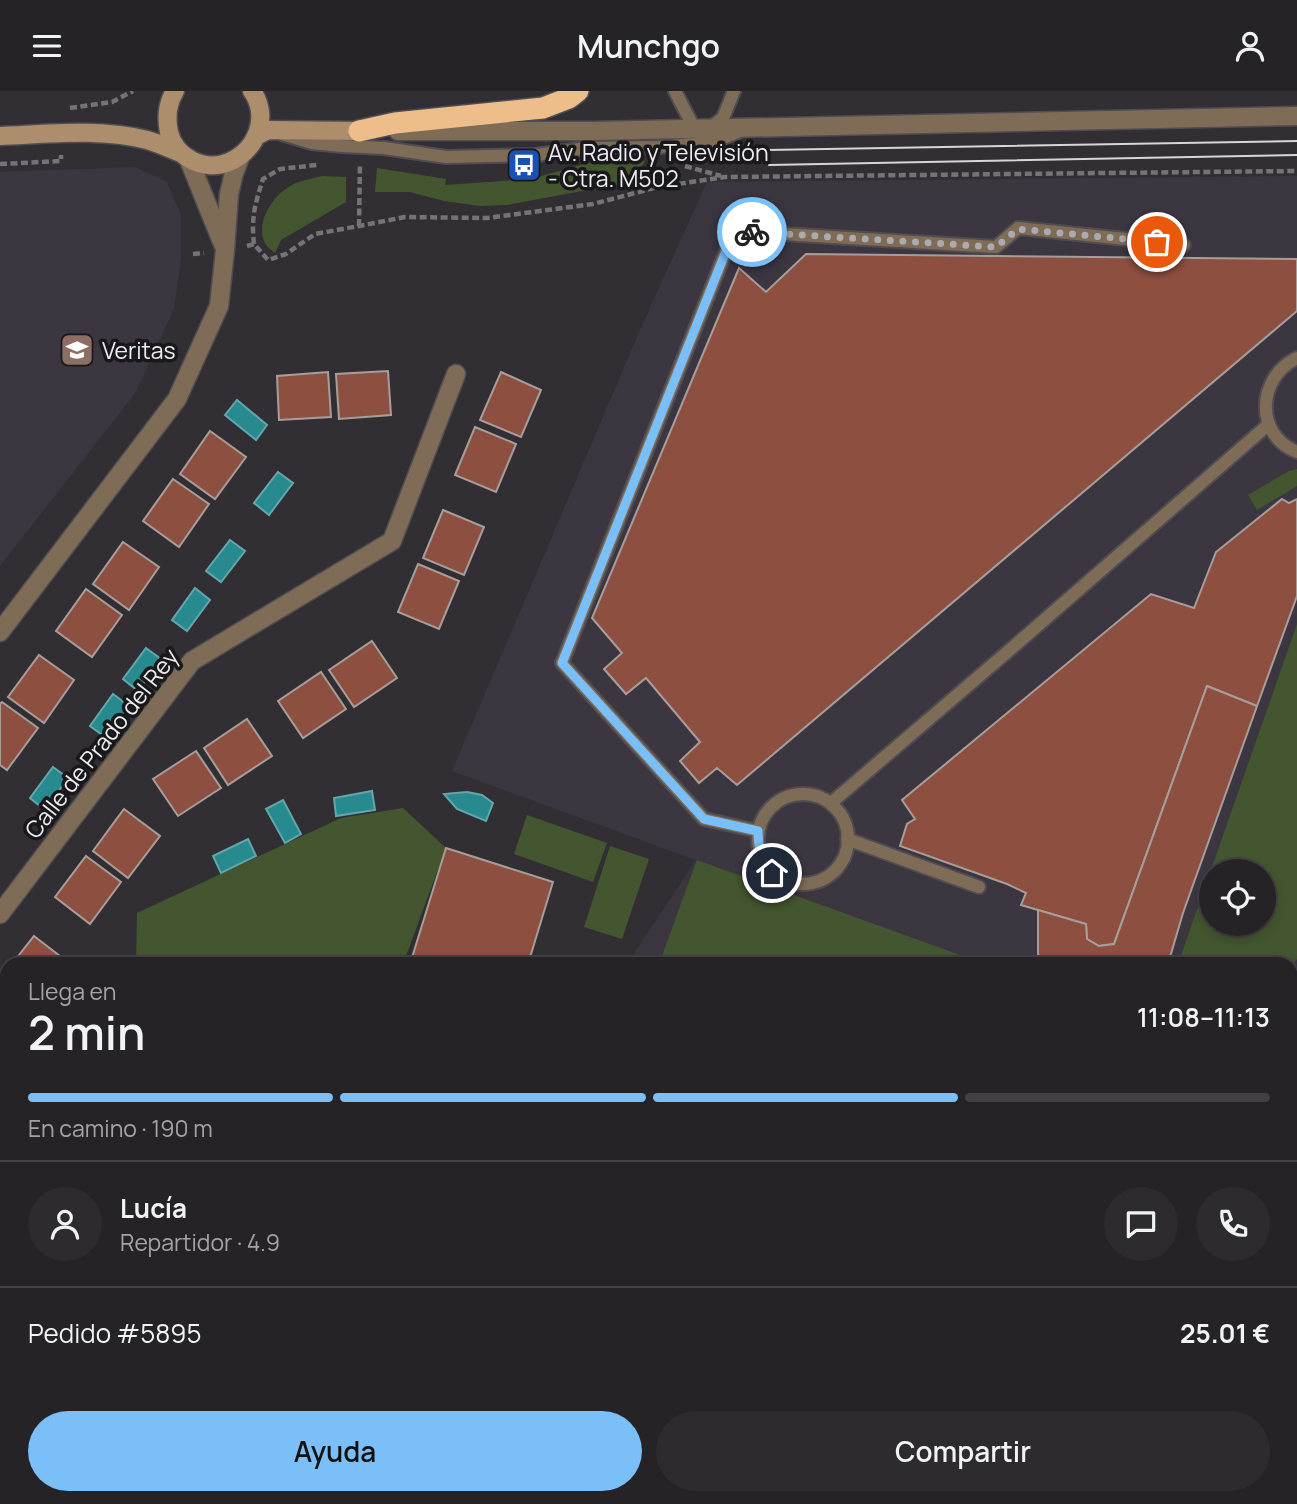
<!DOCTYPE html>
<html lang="es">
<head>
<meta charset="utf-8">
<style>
  :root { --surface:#262327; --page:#2e2b2f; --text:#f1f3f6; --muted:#a4a4a7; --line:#424044; --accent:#7abff8 }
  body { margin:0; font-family:Manrope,sans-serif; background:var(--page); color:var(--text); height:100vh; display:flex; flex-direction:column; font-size:26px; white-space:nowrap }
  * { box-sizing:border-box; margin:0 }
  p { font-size:23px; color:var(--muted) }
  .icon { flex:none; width:38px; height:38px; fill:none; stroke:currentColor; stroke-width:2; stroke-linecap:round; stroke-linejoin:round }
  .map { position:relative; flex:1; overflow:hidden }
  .panel { position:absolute; left:0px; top:866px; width:1298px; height:548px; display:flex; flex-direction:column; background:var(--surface); border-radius:21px 21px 0 0; box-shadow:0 4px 10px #0003,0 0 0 2px var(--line) }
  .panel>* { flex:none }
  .controls { position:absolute; left:1199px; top:768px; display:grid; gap:14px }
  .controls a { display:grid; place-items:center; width:77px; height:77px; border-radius:50%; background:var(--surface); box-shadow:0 4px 10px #0003,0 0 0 2px var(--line); font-size:35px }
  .pin { position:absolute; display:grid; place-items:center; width:60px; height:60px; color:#fff; margin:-30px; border:4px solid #fff; border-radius:50%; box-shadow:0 2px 7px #0007 }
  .courier { position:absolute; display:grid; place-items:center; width:70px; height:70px; margin:-35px; border:5px solid #7abff8; border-radius:50%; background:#fff; color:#222; box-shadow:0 2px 9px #0007 }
  .overview em { font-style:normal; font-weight:600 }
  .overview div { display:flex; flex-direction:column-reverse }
  .overview { display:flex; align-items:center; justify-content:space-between; height:119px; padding:0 28px }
  h1 { font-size:46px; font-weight:600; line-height:52px }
  .bar { display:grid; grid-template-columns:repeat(4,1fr); gap:10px 7px; align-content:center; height:84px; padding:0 28px }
  .bar i { height:9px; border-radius:5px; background:var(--line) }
  .bar .active { background:var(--accent) }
  .bar p { grid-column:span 4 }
  .line { display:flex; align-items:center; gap:18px; padding:0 28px; border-top:2px solid var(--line) }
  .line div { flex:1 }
  .round { display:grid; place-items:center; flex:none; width:74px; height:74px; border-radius:37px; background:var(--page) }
  .primary-button { display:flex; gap:14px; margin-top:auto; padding:14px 28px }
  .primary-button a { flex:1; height:80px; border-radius:42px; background:var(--accent); color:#111; font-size:28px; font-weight:600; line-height:80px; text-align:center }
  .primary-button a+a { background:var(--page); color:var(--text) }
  header { display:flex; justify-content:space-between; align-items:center; height:91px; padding:0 28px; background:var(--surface); font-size:32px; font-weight:600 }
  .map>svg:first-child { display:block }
  .built { fill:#3c3641; fill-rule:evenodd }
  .green { fill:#43562f; fill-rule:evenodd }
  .water { fill:#278a8f; stroke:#63a7ac; stroke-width:2 }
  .building { fill:#8d4f40; stroke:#a79e9c; stroke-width:2 }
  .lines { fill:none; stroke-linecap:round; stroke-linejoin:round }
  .lane-casing { stroke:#504d52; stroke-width:16 }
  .street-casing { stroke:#504d52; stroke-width:21 }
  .secondary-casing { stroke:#504d52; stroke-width:21 }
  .highway-casing { stroke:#504d52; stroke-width:24 }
  .path { stroke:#757377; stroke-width:4.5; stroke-dasharray:7 3.5; stroke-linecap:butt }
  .lane { stroke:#7f6c57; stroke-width:12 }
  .street { stroke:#7f6c57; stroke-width:18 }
  .secondary { stroke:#ac8d6c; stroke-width:18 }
  .highway { stroke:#edbe89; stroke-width:21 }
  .tram { stroke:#d8d6da; stroke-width:2 }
  .done { stroke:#acaaae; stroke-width:7; stroke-dasharray:0 12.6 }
  .route { stroke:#7abff8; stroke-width:9 }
  .labels { text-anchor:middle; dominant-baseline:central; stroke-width:7; stroke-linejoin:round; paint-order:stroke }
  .poi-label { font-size:23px; fill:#eeecf0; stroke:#19181a; text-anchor:start }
  .street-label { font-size:23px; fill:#eeecf0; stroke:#19181a }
</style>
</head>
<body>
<header><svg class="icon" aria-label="menu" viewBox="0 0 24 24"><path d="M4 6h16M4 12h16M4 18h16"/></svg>Munchgo<svg class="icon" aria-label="person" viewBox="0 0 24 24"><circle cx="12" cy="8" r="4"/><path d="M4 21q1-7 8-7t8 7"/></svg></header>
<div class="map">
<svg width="1297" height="1413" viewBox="0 0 1297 1413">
  <rect width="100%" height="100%" fill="#322f34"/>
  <g class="built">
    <polygon points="135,76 167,91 181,124 181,168 174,217 136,301 0,475 0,81"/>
    <path d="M1297 85V1413H1209V1407H1292V873H627L696 769 452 680 640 239 707 91ZM1211 780H1264V833H1211Z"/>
    <polygon points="663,1407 1089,1407 1089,1413 666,1413"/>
  </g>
  <g class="green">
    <polygon points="645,70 637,84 620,93 507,114 480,115 444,110 410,101 375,101 377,77 446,88 445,94 531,88 587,72"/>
    <path d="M322 85 346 86V111L281 149 275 162C271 159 266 155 264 150 256 128 275 101 296 92 304 89 314 87 322 85Z"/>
    <polygon points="1297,378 1297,395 1257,419 1248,404 1289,380"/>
    <path d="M1297 533V868L1292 875V873H1178ZM1211 780H1264V833H1211Z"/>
    <polygon points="403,717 446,757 403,873 136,873 137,822 341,727"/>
    <polygon points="527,724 607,752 593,791 514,763"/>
    <polygon points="610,755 649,768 622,848 584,836"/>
    <polygon points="697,769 985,873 659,873"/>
  </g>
  <g class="water">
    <polygon points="237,309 267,334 256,349 225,324"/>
    <polygon points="278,381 293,392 269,424 254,412"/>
    <polygon points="230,449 245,460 221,491 206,480"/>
    <polygon points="195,497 210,509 187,540 172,529"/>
    <polygon points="146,557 161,568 138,600 123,588"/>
    <polygon points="113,603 129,615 105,646 90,635"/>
    <polygon points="53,676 68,687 45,719 30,707"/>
    <polygon points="372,700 375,719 336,725 334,707"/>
    <polygon points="467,701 482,704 493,712 486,730 457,718 444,703"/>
    <polygon points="283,709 301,743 285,752 266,718"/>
    <polygon points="248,748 256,765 221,782 213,765"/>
  </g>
  <g class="building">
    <polygon points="806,163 1297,168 1297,220 737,694 717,677 699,692 680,670 700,651 646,587 626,603 604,578 622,562 592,527 739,177 766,201"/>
    <polygon points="388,280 391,324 339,328 336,283"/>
    <polygon points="328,281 331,326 279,329 277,285"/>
    <polygon points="501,281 541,299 521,346 480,329"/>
    <polygon points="475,336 516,353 496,401 455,384"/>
    <polygon points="210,340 246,366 215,408 180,383"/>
    <polygon points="173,388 209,413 179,456 143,430"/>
    <polygon points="1282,408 1289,412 1297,408 1297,505 1257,615 1207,595 1114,853 1099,855 1087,848 1086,833 1021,814 1026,802 1007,793 900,755 907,733 915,728 902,709 1151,503 1194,517 1216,461"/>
    <polygon points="443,419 484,436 464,484 423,467"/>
    <polygon points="123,451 159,476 129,519 93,493"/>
    <polygon points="418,473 459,490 439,538 398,521"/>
    <polygon points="86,498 122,524 92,566 56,540"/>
    <polygon points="372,550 397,587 354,616 329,579"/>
    <polygon points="39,564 74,589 44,632 8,606"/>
    <polygon points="321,581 346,618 303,647 278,610"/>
    <polygon points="1207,595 1257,615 1183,822 1168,873 1044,873 1038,863 1038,819 1086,833 1087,848 1099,855 1114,853"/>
    <polygon points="2,611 38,637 7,679 0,674 0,613"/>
    <polygon points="247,628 272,665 228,694 204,657"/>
    <polygon points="196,660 221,697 178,725 153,688"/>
    <polygon points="124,718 160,745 128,787 93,760"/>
    <polygon points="446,757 553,791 528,873 410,873"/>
    <polygon points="86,765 121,791 90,833 55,806"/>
    <polygon points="34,845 69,872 67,873 12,873"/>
    <polygon points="0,894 7,900 7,949 0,958"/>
    <polygon points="1292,1354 1297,1361 1297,1413 1226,1413 1226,1407 1292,1407"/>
    <rect x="370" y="1407" width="134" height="6"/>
    <rect x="755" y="1407" width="55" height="6"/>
  </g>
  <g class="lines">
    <defs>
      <g id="lane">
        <polyline points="675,0 694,37"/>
        <polyline points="710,37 723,27 734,0"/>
        <polyline points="282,43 312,52 342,55 384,57 446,66 536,64 587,57 659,56 693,53 718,49 738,41"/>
        <path d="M1297 267C1257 286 1254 344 1297 361"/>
        <circle cx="803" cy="748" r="45"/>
        <polyline points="831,712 1012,557 1269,333"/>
        <polyline points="758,740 704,728 562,572 734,140 996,156 1018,137 1184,154"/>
        <polyline points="847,748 979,796"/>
        <polyline points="1292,942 1297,932"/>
        <polyline points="1292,1047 1297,1043"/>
        <polyline points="1292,1286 1297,1294"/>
      </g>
      <g id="street">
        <polyline points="398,40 593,40 1297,25"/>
        <polyline points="189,69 223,153"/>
        <polyline points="0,541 177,308 219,215 225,159 229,103 234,82 241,64"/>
        <polyline points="0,823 192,570 392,450 456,283"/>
        <polyline points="0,1061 7,1062"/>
        <polyline points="624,1407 627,1413"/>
        <polyline points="1124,1413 1124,1407"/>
        <polyline points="1171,1413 1172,1407"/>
      </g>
      <g id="secondary">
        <path d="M175 0C167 13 166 27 169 41 175 67 205 81 229 71 257 59 270 26 252 0"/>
        <path d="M0 45C48 43 100 37 147 49 158 52 168 57 178 61"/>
        <polyline points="256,45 268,39 359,40"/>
      </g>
      <polyline id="highway" points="359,40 395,32 543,17 569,7 578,0"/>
    </defs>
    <use href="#lane" class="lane-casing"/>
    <use href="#street" class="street-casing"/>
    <use href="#secondary" class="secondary-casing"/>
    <use href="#highway" class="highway-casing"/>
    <g class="path">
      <polyline points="70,17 112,11 133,0"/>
      <polyline points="0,73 61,70 61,64"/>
      <polyline points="685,75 721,85"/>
      <polyline points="359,135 360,73"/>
      <path d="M254 153C251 126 255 113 263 88L280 78 317 74"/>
      <polyline points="247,155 254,153 268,169 286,163 315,143 359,135 405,126 487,127 593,113 658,96 725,86 1297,80"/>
      <polyline points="193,163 204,162"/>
    </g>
    <use href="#lane" class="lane"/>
    <use href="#street" class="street"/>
    <use href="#secondary" class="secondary"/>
    <use href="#highway" class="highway"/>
    <g class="tram">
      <polyline points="767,59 1297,50"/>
      <polyline points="769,74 1297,64"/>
    </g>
  </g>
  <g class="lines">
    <polyline class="done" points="752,141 996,156 1018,138 1157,151"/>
    <path class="route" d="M752 141 734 140 562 572 704 728 758 740C758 758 761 768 772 782"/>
  </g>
  <defs>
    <symbol id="bus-square" viewBox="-11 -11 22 22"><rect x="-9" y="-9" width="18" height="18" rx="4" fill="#1a4fb4" stroke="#19181a"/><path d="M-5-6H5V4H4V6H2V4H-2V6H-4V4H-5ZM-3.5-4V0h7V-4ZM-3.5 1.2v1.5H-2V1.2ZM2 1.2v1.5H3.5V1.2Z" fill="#fff"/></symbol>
    <symbol id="university-square" viewBox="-11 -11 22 22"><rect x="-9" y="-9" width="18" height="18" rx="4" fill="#8d6e63" stroke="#19181a"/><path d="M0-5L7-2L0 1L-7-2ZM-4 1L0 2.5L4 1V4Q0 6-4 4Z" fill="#fff"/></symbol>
  </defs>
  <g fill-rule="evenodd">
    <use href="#bus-square" x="505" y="55" width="38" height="38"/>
    <use href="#university-square" x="58" y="240" width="38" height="38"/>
  </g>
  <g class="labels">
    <g class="poi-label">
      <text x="548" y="61">Av. Radio y Televisión<tspan x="548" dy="26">- Ctra. M502</tspan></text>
      <text x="102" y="259">Veritas</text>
    </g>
    <g class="street-label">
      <text transform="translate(101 652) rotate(-52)">Calle de Prado del Rey</text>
    </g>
  </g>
</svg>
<div class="controls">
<a><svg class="icon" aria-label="locate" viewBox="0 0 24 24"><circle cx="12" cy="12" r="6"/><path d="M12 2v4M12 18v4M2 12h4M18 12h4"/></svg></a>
</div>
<div class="pin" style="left:1157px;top:151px;background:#ea580c"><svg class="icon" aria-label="bag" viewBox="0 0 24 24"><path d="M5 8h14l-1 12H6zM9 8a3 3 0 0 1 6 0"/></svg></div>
<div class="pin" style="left:772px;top:782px;background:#1f2937"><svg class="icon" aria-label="home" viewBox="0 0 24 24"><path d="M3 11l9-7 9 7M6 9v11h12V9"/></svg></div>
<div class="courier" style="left:752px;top:141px"><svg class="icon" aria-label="bike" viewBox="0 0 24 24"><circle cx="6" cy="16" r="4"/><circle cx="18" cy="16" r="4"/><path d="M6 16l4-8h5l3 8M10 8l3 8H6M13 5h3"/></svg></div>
<section class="panel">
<div class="overview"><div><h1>2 min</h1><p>Llega en</p></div><em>11:08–11:13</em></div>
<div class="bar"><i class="active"></i><i class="active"></i><i class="active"></i><i></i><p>En camino · 190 m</p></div>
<div class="line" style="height:126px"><a class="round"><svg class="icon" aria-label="person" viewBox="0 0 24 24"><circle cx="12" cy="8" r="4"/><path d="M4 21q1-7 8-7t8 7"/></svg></a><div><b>Lucía</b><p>Repartidor · 4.9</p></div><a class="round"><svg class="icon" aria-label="chat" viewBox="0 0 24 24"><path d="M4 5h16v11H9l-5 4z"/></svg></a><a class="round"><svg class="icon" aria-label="phone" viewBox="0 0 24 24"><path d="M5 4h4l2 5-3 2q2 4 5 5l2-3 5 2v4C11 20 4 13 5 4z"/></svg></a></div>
<div class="line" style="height:91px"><div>Pedido #5895</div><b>25.01 €</b></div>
<div class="primary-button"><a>Ayuda</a><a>Compartir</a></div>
</section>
</div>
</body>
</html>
